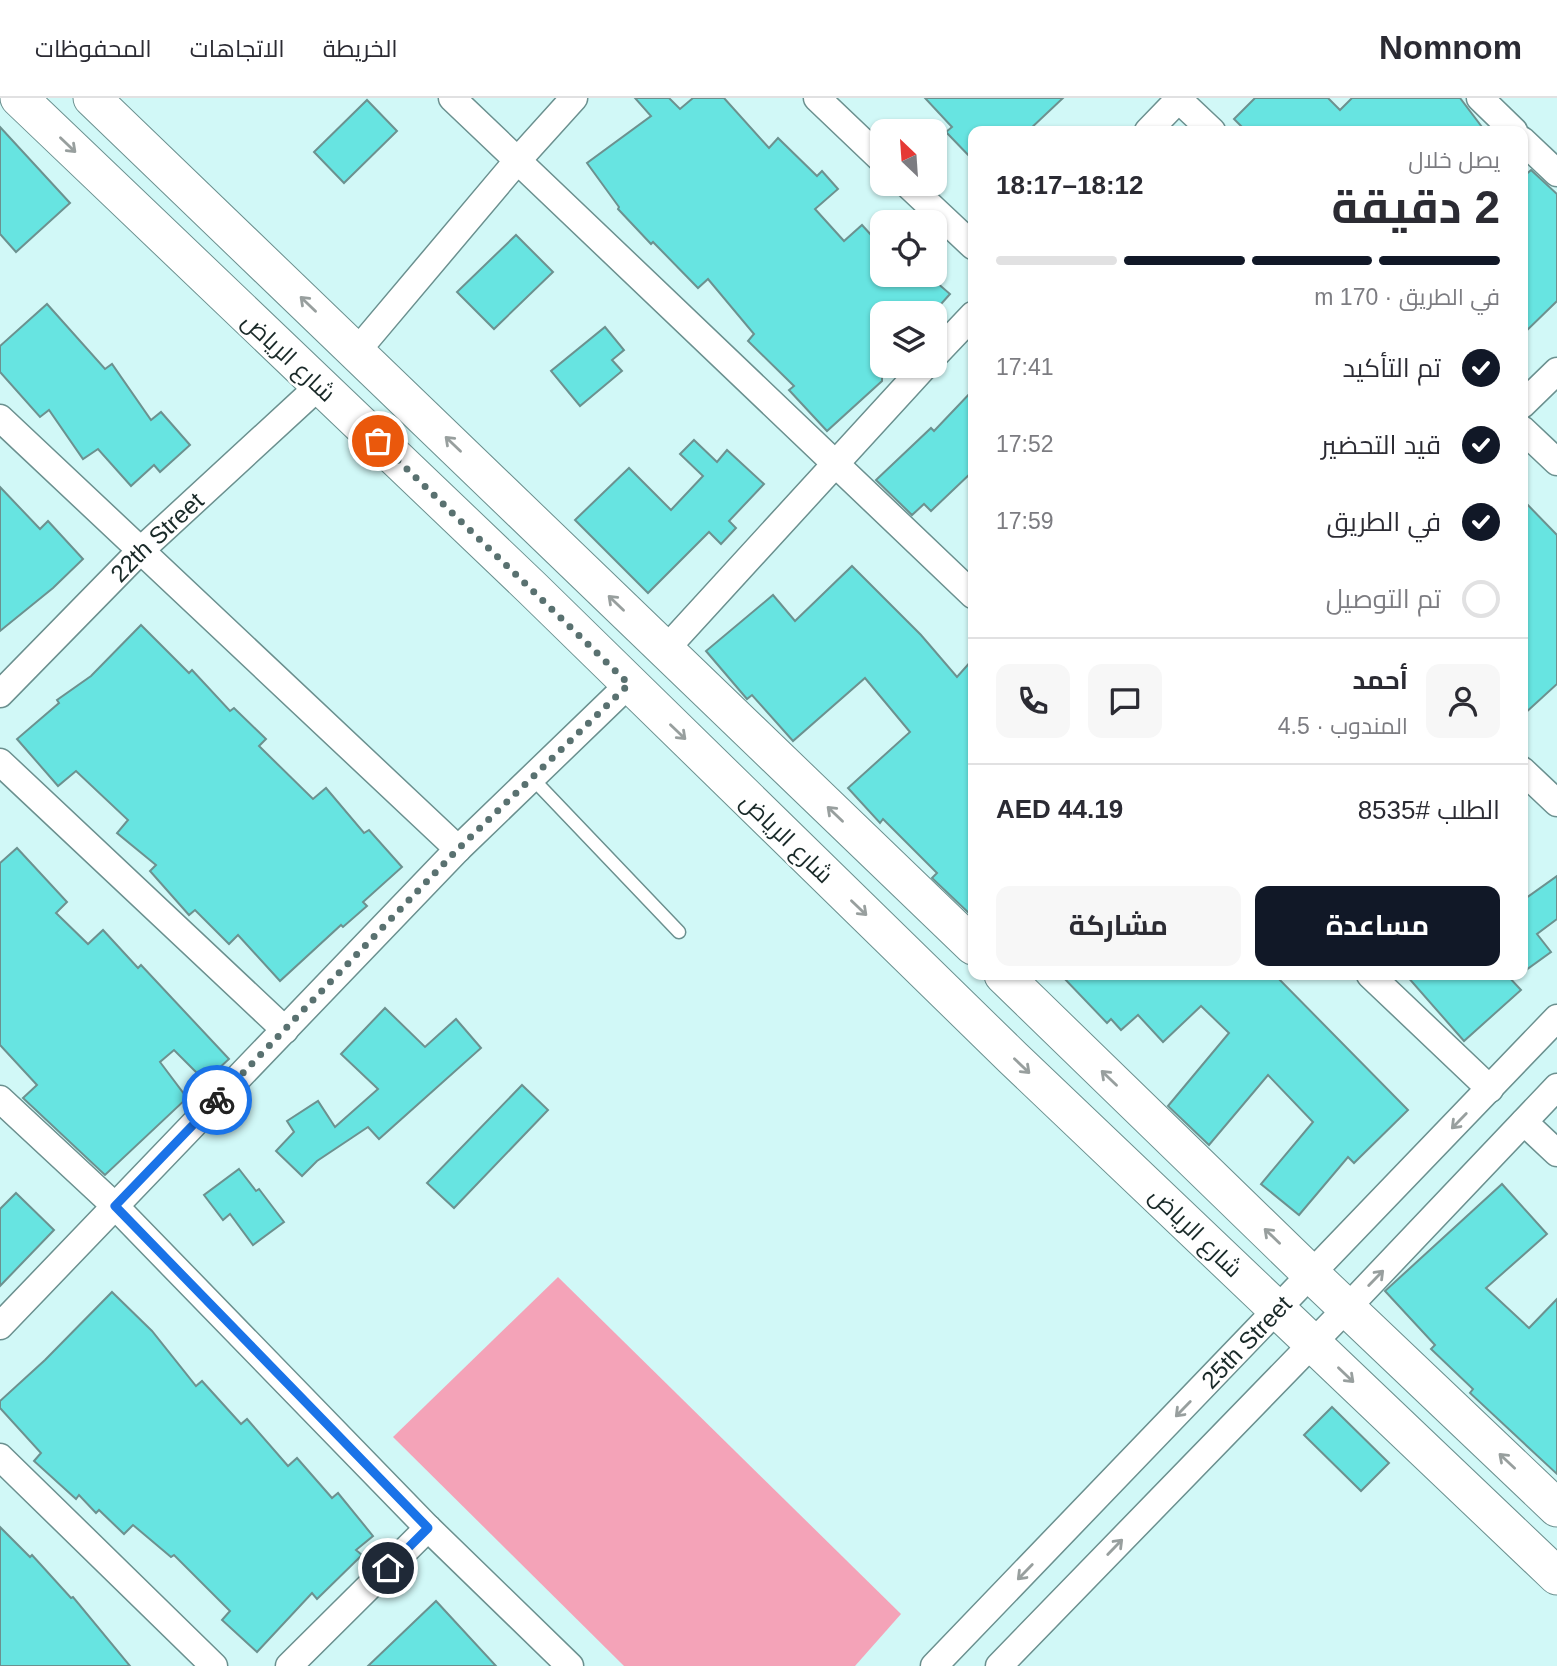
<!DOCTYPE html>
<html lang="ar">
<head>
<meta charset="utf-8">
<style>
  :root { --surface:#fff; --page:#f7f7f7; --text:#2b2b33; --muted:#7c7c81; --line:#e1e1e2; --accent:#111827 }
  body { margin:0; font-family:Arial,Cairo,sans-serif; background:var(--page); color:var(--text); direction:rtl; height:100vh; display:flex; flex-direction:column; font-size:26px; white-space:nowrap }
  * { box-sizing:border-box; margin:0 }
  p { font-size:23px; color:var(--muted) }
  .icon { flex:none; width:38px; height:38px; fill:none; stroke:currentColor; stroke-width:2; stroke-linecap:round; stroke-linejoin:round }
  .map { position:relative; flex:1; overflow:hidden; direction:ltr }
  .sheet { position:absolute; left:968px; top:28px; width:560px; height:854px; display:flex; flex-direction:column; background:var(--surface); border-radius:14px; box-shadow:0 2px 5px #0004; direction:rtl }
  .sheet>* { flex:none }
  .needle { width:46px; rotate:335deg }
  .fabs { position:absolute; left:870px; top:21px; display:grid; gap:14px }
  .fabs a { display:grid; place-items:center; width:77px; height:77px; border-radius:14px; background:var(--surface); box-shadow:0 2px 5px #0004; font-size:35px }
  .pin { position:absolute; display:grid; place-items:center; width:60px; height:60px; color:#fff; margin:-30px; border:4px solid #fff; border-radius:50%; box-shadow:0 2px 7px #0007 }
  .courier { position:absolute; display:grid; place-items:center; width:70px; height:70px; margin:-35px; border:5px solid #1a73e8; border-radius:50%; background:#fff; color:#222; box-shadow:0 2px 9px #0007 }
  .head em { font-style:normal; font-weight:700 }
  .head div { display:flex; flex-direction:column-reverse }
  .head { display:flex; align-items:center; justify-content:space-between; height:119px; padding:0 28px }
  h1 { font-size:46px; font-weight:700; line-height:52px }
  .bar { display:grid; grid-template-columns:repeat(4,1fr); gap:10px 7px; align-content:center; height:84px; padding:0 28px }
  .bar i { height:9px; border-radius:5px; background:var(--line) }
  .bar .current { background:var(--accent) }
  .bar p { grid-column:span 4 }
  .line { display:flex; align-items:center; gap:18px; padding:0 28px; border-top:2px solid var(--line) }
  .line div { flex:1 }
  .round { display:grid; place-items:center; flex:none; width:74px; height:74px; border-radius:14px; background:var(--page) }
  ol { padding:0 28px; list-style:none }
  li { display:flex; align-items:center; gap:21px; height:77px }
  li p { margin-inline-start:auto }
  li .icon { padding:7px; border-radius:50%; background:var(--accent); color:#fff; stroke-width:4 }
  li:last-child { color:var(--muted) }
  li i { width:38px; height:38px; border:4px solid var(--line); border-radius:50% }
  .primary-button { display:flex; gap:14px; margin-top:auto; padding:14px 28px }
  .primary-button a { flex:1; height:80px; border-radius:14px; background:var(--accent); color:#fff; font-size:28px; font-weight:700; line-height:80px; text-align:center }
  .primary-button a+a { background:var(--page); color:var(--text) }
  header { display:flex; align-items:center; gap:42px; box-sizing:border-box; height:98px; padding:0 35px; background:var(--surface); border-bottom:2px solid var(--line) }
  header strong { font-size:33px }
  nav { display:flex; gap:38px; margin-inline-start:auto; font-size:24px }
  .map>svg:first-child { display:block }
  .green { fill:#f4a3b8 }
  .building { fill:#67e4e1; stroke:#6c918f; stroke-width:2 }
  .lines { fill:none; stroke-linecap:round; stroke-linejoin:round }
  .lane-casing { stroke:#6b908f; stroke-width:15 }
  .street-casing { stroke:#6b908f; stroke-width:29 }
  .secondary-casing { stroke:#6b908f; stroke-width:39 }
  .lane { stroke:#fff; stroke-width:12 }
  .street { stroke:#fff; stroke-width:26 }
  .secondary { stroke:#fff; stroke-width:37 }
  .oneway { stroke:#989f9e }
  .done { stroke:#597170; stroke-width:7; stroke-dasharray:0 12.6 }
  .route { stroke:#1a73e8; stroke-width:9 }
  .labels { text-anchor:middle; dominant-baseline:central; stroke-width:5; stroke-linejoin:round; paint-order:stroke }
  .street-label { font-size:24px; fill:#192928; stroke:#fff }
</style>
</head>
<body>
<header>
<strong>Nomnom</strong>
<nav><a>الخريطة</a><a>الاتجاهات</a><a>المحفوظات</a></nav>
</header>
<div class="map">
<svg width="1557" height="1568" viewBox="0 0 1557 1568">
  <rect width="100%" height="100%" fill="#d1f8f7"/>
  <polygon class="green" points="558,1179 901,1516 855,1568 624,1568 393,1339"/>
  <g class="building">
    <polygon points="635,0 669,0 680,11 693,0 724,0 769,50 778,40 817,78 822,73 838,91 815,111 844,143 862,127 882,149 882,177 928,177 950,196 933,215 882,215 882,283 827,333 789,292 794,288 748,243 754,236 708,181 698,190 653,144 651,146 618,111 619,109 587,65 651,18"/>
    <polygon points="925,0 1063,0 1028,33 973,33 973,62 946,34 952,29"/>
    <polygon points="1255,0 1328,0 1340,12 1352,0 1460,0 1485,33 1246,33 1234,21"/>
    <polygon points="367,2 397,33 344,85 314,54"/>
    <polygon points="0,29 70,105 16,154 0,136"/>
    <polygon points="1531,72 1557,96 1557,203 1522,237 1522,80"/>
    <polygon points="516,137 553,174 494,231 457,194"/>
    <polygon points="47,206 105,271 112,266 151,322 161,314 190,347 160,374 154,367 131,388 98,351 83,361 49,312 40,319 0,274 0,248"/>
    <polygon points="605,229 624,252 612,262 622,273 580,308 551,273"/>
    <polygon points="973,292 973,373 931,413 924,406 912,417 876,382 931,330 934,333"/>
    <polygon points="694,342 717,364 727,352 764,386 729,423 736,430 721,446 709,434 648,495 575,422 629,370 671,412 703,378 680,356"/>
    <polygon points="0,389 40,431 48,423 83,461 53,490 0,533"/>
    <polygon points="1522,401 1557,437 1557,586 1522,618"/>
    <polygon points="852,468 921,537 957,579 973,561 973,819 932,780 937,775 883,721 880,725 848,690 910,634 865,580 793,643 752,597 747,601 706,553 773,497 795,523"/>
    <polygon points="141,527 189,575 192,572 230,613 234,610 266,641 259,648 313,701 326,690 364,735 369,732 402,769 363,804 367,808 343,829 341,827 280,883 238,837 229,846 195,812 189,817 150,773 156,767 117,735 128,722 76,673 58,688 17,641 59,605 57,602 91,578"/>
    <polygon points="17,750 67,804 56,815 88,846 103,832 138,870 141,867 229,961 205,983 174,952 160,964 187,1000 105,1077 23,1000 37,987 0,947 0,765"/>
    <polygon points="1557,778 1557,821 1537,836 1551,854 1522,875 1522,803"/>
    <polygon points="1061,877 1275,877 1408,1012 1354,1065 1348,1059 1299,1117 1261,1086 1313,1024 1268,977 1209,1047 1168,1008 1229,935 1201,908 1163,944 1138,917 1121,932 1111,921 1107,925"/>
    <polygon points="1406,877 1507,877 1521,892 1464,943"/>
    <polygon points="385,910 425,949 456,921 481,950 379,1041 368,1029 317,1063 302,1078 276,1053 294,1034 287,1023 318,1003 335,1029 378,991 341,956"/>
    <polygon points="522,987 548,1012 454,1110 427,1085"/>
    <polygon points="239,1071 256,1093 259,1091 284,1124 253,1147 230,1116 223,1122 204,1097"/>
    <polygon points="1502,1086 1547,1136 1486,1190 1529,1230 1557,1201 1557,1376 1470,1295 1473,1291 1431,1251 1435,1247 1385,1193"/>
    <polygon points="16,1095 54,1132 0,1188 0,1111"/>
    <polygon points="112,1194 152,1233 196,1288 202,1283 241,1326 247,1321 288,1368 297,1360 332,1400 338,1395 373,1438 356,1452 362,1457 317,1501 312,1495 257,1554 222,1522 230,1513 174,1457 171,1459 133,1427 124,1436 99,1412 96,1415 79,1397 76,1401 34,1363 41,1355 0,1310 0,1303 45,1262"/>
    <polygon points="1332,1309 1389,1365 1361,1393 1304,1337"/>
    <polygon points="0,1429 30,1459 32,1457 71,1500 73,1499 130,1568 0,1568"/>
    <polygon points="436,1503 496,1568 368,1568"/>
  </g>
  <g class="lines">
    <defs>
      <polyline id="lane" points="532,680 679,834"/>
      <g id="street">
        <polyline points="452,0 973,497"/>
        <polyline points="817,0 882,62"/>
        <polyline points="1177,0 1212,33"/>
        <polyline points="1480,0 1514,33"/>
        <polyline points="1148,33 1180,0"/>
        <polyline points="1522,42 1557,75"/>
        <polyline points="907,86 973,148"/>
        <polyline points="357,253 518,62 574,0"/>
        <polyline points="934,258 973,217"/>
        <polyline points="1522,307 1557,273"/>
        <polyline points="0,320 458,751"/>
        <polyline points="1522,331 1557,364"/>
        <polyline points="665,552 925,268"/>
        <path id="s1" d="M0 596 141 452 319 288"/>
        <polyline points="0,664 285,932"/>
        <polyline points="1522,672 1557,705"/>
        <polyline points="1370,877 1490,991"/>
        <polyline points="0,1001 115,1108 428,1430 570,1568"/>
        <polyline points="1524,1024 1557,1055"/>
        <polyline points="0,1228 458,751 629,586"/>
        <polyline points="0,1359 214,1568"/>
        <polyline points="289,1568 428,1430"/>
        <path id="s2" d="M934 1568 1557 920"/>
        <polyline points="999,1568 1347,1210 1557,989"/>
      </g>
      <g id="secondary">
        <polyline points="19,0 533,491 1013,960 1557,1478"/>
        <polyline points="92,0 973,848"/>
        <polyline points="1003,877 1312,1177 1557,1410"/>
      </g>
    </defs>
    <use href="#lane" class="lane-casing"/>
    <use href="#street" class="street-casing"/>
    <use href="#secondary" class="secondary-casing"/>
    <use href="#lane" class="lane"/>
    <use href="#street" class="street"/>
    <use href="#secondary" class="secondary"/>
  </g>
  <defs><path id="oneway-shaft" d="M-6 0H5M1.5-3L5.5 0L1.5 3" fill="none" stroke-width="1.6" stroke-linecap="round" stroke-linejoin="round" transform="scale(1.75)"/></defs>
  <g class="oneway">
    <use href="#oneway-shaft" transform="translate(68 47) rotate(44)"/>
    <use href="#oneway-shaft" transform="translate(308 206) rotate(-136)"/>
    <use href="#oneway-shaft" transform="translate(453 346) rotate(-136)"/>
    <use href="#oneway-shaft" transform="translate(616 505) rotate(-136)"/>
    <use href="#oneway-shaft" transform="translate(678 634) rotate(44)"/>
    <use href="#oneway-shaft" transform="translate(835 716) rotate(-136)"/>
    <use href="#oneway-shaft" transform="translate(859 810) rotate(44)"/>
    <use href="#oneway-shaft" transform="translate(1022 968) rotate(44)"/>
    <use href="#oneway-shaft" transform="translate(1109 980) rotate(-136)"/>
    <use href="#oneway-shaft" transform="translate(1459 1023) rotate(134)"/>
    <use href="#oneway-shaft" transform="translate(1272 1138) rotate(-136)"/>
    <use href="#oneway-shaft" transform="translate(1376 1180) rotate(-46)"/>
    <use href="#oneway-shaft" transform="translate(1346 1277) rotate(44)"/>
    <use href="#oneway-shaft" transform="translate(1183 1311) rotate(134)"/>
    <use href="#oneway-shaft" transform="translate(1507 1363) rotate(-137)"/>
    <use href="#oneway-shaft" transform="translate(1115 1449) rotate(-46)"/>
    <use href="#oneway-shaft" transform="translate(1025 1474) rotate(134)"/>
  </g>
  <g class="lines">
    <polyline class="done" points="217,1002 458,751 629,586 378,343"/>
    <polyline class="route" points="217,1002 115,1108 428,1430 388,1470"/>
  </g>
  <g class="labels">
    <g class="street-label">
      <text transform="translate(289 259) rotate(43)">شارع الرياض</text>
      <text stroke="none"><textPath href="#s1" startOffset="222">22th Street</textPath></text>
      <text transform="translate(787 740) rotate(44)">شارع الرياض</text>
      <text transform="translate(1196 1134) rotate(44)">شارع الرياض</text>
      <text stroke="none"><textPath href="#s2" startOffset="450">25th Street</textPath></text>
    </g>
  </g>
</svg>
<div class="fabs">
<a><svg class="needle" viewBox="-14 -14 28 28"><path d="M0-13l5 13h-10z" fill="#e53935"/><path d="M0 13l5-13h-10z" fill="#7c7c81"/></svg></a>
<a><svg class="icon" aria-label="locate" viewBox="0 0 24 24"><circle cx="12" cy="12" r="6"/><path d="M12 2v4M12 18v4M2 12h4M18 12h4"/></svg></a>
<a><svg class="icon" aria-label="layers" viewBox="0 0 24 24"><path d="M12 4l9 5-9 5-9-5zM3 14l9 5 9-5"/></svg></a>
</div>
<div class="pin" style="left:378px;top:343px;background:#ea580c"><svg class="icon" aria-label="bag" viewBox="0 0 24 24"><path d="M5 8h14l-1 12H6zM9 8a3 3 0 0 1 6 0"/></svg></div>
<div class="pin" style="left:388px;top:1470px;background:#1f2937"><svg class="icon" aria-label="home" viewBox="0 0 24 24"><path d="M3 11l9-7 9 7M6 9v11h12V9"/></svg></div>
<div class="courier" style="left:217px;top:1002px"><svg class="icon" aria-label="bike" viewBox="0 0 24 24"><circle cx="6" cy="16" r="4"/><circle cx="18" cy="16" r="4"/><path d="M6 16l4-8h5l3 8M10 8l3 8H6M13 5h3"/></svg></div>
<section class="sheet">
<div class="head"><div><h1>2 دقيقة</h1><p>يصل خلال</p></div><em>18:12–18:17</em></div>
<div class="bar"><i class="current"></i><i class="current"></i><i class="current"></i><i></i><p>في الطريق · 170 m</p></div>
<ol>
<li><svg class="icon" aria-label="check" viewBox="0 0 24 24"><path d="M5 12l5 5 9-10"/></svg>تم التأكيد<p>17:41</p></li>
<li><svg class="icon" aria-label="check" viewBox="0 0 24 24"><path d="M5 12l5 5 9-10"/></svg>قيد التحضير<p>17:52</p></li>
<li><svg class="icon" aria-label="check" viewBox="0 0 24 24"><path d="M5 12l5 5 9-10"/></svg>في الطريق<p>17:59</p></li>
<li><i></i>تم التوصيل</li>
</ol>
<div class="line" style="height:126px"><a class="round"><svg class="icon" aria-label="person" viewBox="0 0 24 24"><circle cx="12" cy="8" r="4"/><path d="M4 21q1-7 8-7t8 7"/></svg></a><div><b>أحمد</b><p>المندوب · 4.5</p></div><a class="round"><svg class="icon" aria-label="chat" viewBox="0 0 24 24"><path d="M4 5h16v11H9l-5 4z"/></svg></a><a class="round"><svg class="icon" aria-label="phone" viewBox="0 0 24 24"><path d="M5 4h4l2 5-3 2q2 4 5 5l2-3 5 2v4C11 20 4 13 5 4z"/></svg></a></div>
<div class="line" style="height:91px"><div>الطلب #8535</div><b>AED 44.19</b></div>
<div class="primary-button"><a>مساعدة</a><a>مشاركة</a></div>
</section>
</div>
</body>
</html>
